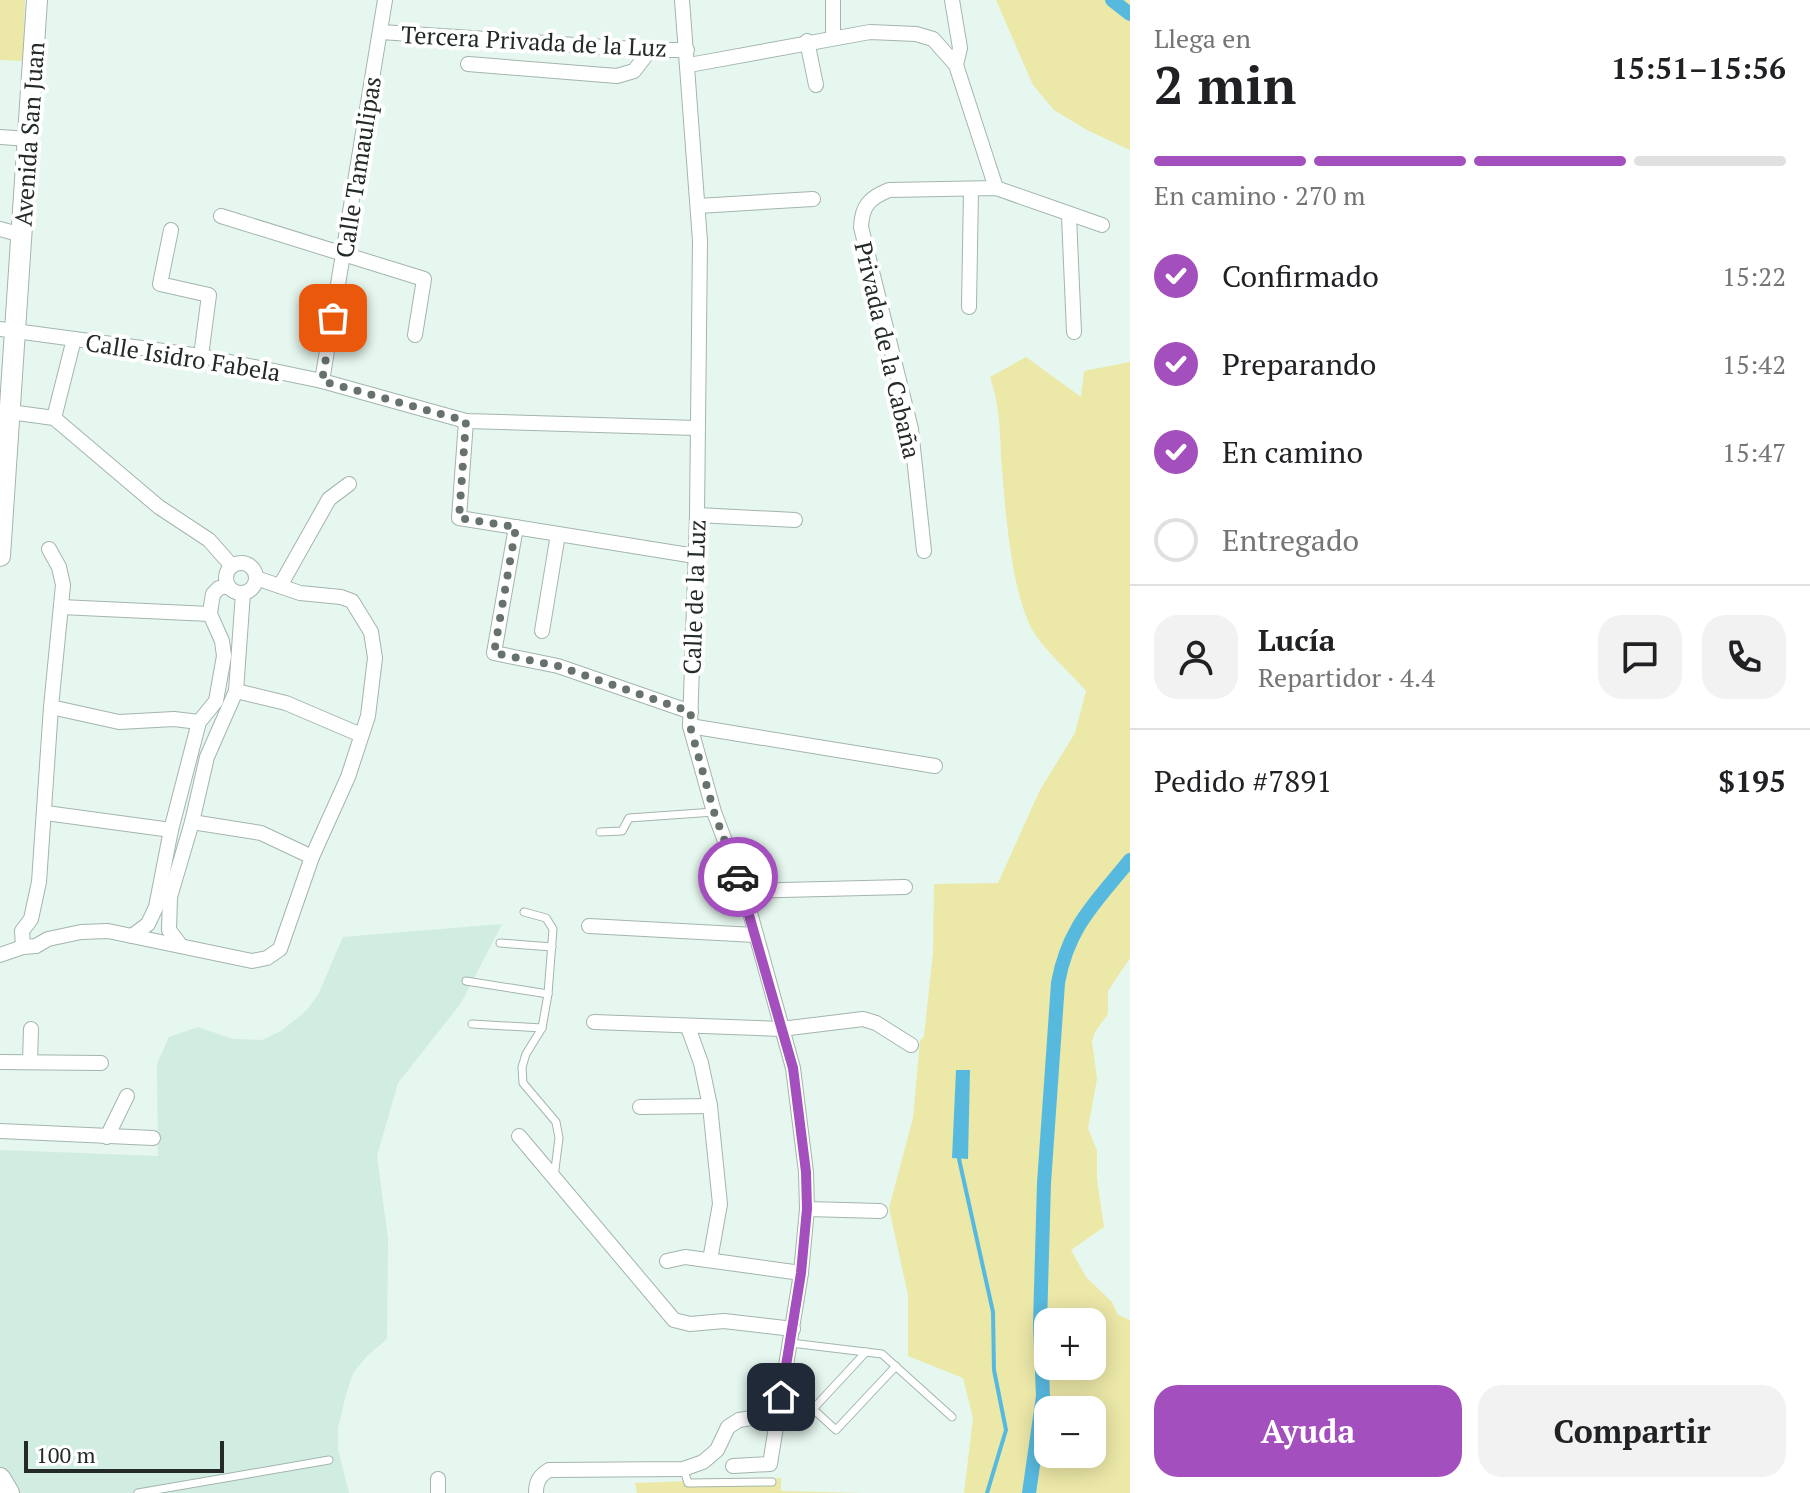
<!DOCTYPE html>
<html lang="es">
<head>
<meta charset="utf-8">
<style>
  :root { --surface:#fff; --page:#f2f2f2; --text:#202124; --muted:#757577; --line:#e0e0e0; --accent:#a34fbe }
  body { margin:0; font-family:"PT Serif",serif; background:var(--page); color:var(--text); height:100vh; display:flex; flex-direction:column; font-size:30px; white-space:nowrap }
  * { box-sizing:border-box; margin:0 }
  p { font-size:26px; color:var(--muted) }
  .icon { flex:none; width:44px; height:44px; fill:none; stroke:currentColor; stroke-width:2; stroke-linecap:round; stroke-linejoin:round }
  .map { position:relative; flex:1; overflow:hidden }
  .sheet { display:flex; flex-direction:column; background:var(--surface); width:680px }
  .sheet>* { flex:none }
  .buttons { position:absolute; left:1034px; top:1308px; display:grid; gap:16px }
  .buttons a { display:grid; place-items:center; width:72px; height:72px; border-radius:16px; background:var(--surface); box-shadow:0 4px 20px #0003; font-size:40px }
  .scale { position:absolute; left:24px; bottom:20px; width:200px; box-sizing:border-box; padding-left:8px; border:4px solid #232a27; border-top:0; font-size:22px; line-height:28px; white-space:nowrap; color:#232a27; -webkit-text-stroke:6px #fff; paint-order:stroke }
  .pin { position:absolute; display:grid; place-items:center; width:68px; height:68px; color:#fff; margin:-34px; border-radius:16px; box-shadow:0 4px 12px #0006 }
  .courier { position:absolute; display:grid; place-items:center; width:80px; height:80px; margin:-40px; border:6px solid #a34fbe; border-radius:50%; background:#fff; color:#222; box-shadow:0 2px 10px #0007 }
  .overview em { font-style:normal; font-weight:800 }
  .overview div { display:flex; flex-direction:column-reverse }
  .overview { display:flex; align-items:center; justify-content:space-between; height:136px; padding:0 24px }
  h1 { font-size:52px; font-weight:800; line-height:60px }
  .bar { display:grid; grid-template-columns:repeat(4,1fr); gap:12px 8px; align-content:center; height:96px; padding:0 24px }
  .bar i { height:10px; border-radius:6px; background:var(--line) }
  .bar .selected { background:var(--accent) }
  .bar p { grid-column:span 4 }
  .line { display:flex; align-items:center; gap:20px; padding:0 24px; border-top:2px solid var(--line) }
  .line div { flex:1 }
  .round { display:grid; place-items:center; flex:none; width:84px; height:84px; border-radius:24px; background:var(--page) }
  ol { padding:0 24px; list-style:none }
  li { display:flex; align-items:center; gap:24px; height:88px }
  li p { margin-inline-start:auto }
  li .icon { padding:8px; border-radius:50%; background:var(--accent); color:#fff; stroke-width:4 }
  li:last-child { color:var(--muted) }
  li i { width:44px; height:44px; border:4px solid var(--line); border-radius:50% }
  .button { display:flex; gap:16px; margin-top:auto; padding:16px 24px }
  .button a { flex:1; height:92px; border-radius:24px; background:var(--accent); color:#fff; font-size:32px; font-weight:800; line-height:92px; text-align:center }
  .button a+a { background:var(--page); color:var(--text) }
  main { display:flex; flex:1; min-height:0 }
  .map>svg:first-child { display:block }
  .built { fill:#d1ece0 }
  .green { fill:#ece8a8; fill-rule:evenodd }
  .water { fill:#58b9df }
  .lines { fill:none; stroke-linecap:round; stroke-linejoin:round }
  .stream { stroke:#58b9df; stroke-width:4 }
  .canal { stroke:#58b9df; stroke-width:14 }
  .lane-casing { stroke:#a3b5ad; stroke-width:9 }
  .street-casing { stroke:#a3b5ad; stroke-width:16 }
  .secondary-casing { stroke:#a3b5ad; stroke-width:22 }
  .lane { stroke:#fff; stroke-width:7 }
  .street { stroke:#fff; stroke-width:14 }
  .secondary { stroke:#fff; stroke-width:20 }
  .done { stroke:#67726d; stroke-width:8; stroke-dasharray:0 14.4 }
  .route { stroke:#a34fbe; stroke-width:10 }
  .labels { text-anchor:middle; dominant-baseline:central; stroke-width:8; stroke-linejoin:round; paint-order:stroke }
  .street-label { font-size:24px; fill:#232a27; stroke:#fff }
</style>
</head>
<body>
<main>
<div class="map">
<svg width="1130" height="1493" viewBox="0 0 1130 1493">
  <rect width="100%" height="100%" fill="#e5f7ee"/>
  <polygon class="built" points="502,924 461,1003 398,1083 377,1156 388,1239 387,1339 368,1355 353,1373 345,1398 338,1428 338,1450 349,1493 9,1493 0,1479 0,1150 158,1156 157,1064 169,1037 198,1027 233,1039 262,1040 281,1031 306,1011 318,995 343,937"/>
  <g class="green">
    <polygon points="0,0 25,0 23,61 0,60"/>
    <polygon points="996,0 1130,0 1130,150 1087,130 1054,110 1033,85"/>
    <path d="M1026 357 1081 397 1084 371 1130 362V958L1108 991V1014L1095 1032 1092 1041 1097 1079 1088 1128 1097 1151V1179L1104 1227 1071 1250 1086 1277 1112 1302 1118 1315 1130 1320V1493H964L973 1418 963 1378 908 1356V1295L889 1208 913 1118 920 1041 924 1036 933 952 934 884 998 883 1040 790 1075 733 1086 691C1071 673 1045 651 1033 631 1010 590 1005 504 1001 456 1000 430 999 402 990 377ZM1048 1322H1092V1366H1048ZM1048 1410H1092V1454H1048Z"/>
    <polygon points="781,1478 781,1491 864,1493 637,1493 635,1483"/>
  </g>
  <polygon class="water" points="956,1070 970,1070 968,1159 952,1158"/>
  <g class="lines">
    <polyline class="stream" points="959,1159 993,1312 994,1370 1006,1430 987,1493"/>
    <g class="canal">
      <polyline points="1112,0 1130,14"/>
      <path d="M1029 1493 1043 1396 1040 1324 1044 1183 1058 983C1068 927 1095 903 1130 860"/>
    </g>
    <defs>
      <g id="lane">
        <polyline points="600,832 622,831 629,818 714,812"/>
        <polyline points="524,912 546,918 553,929 548,994 542,1028 526,1054 522,1067 523,1083 556,1122 559,1138 554,1177"/>
        <polyline points="500,943 552,947"/>
        <polyline points="466,981 548,994"/>
        <polyline points="472,1024 542,1028"/>
        <polyline points="791,1343 882,1354 952,1417"/>
        <polyline points="781,1397 801,1401 813,1409 866,1352"/>
        <polyline points="813,1409 836,1430 896,1366"/>
        <polyline points="684,1470 688,1483 772,1482"/>
        <polyline points="138,1493 329,1460"/>
      </g>
      <g id="street">
        <polyline points="682,0 700,241 697,515 690,726 714,812 744,891 793,1068 806,1172 807,1209 801,1273 770,1464 733,1466"/>
        <polyline points="952,0 960,48 956,65"/>
        <polyline points="381,32 650,50 687,50"/>
        <polyline points="833,37 833,0"/>
        <polyline points="807,41 816,85"/>
        <polyline points="468,64 617,76 634,71 650,50"/>
        <polyline points="689,65 870,32 916,34 933,39 956,65 996,188"/>
        <polyline points="0,137 29,139"/>
        <polyline points="698,206 813,199"/>
        <polyline points="221,216 424,279 415,335"/>
        <polyline points="1069,216 1074,332"/>
        <polyline points="0,229 22,235"/>
        <polyline points="171,230 160,284 209,295 201,356"/>
        <polyline points="969,307 971,190"/>
        <polyline points="0,329 201,356 322,381 466,421 696,428"/>
        <polyline points="322,381 385,0"/>
        <polyline points="10,412 54,418 159,507 209,540 232,566"/>
        <polyline points="54,418 74,339"/>
        <polyline points="466,421 459,518 695,556"/>
        <polyline points="697,515 795,520"/>
        <polyline points="516,527 494,653 558,666 691,712"/>
        <path d="M924 551 911 429 861 227C862 206 869 198 889 190L996 188 1102 225"/>
        <circle cx="241" cy="578" r="15"/>
        <polyline points="280,586 329,499 349,484"/>
        <polyline points="61,607 210,614"/>
        <polyline points="542,631 558,534"/>
        <polyline points="236,691 286,703 361,735"/>
        <polyline points="51,707 119,722 174,719 199,722"/>
        <polyline points="690,726 935,766"/>
        <polyline points="46,813 171,830"/>
        <polyline points="192,822 261,833 312,857"/>
        <polyline points="744,891 905,887"/>
        <polyline points="589,926 755,935"/>
        <polyline points="132,936 148,924 156,907 171,830 199,722 216,701 224,656 222,641 210,614 211,606 213,594 219,588 228,586"/>
        <polyline points="181,946 169,930 170,897 192,822 207,757 236,691 243,593"/>
        <polyline points="23,947 22,931 31,919 39,882 51,707 63,585 59,567 49,549"/>
        <polyline points="0,955 23,947 36,946 48,939 81,932 108,931 252,961 267,958 280,949 312,857 348,777 368,716 375,658 371,632 352,601 341,597 300,593 256,578"/>
        <polyline points="594,1022 781,1029 863,1019 876,1023 911,1045"/>
        <polyline points="688,1027 701,1063 710,1106 720,1204 710,1260"/>
        <polyline points="0,1062 101,1063"/>
        <polyline points="30,1062 31,1029"/>
        <polyline points="640,1107 710,1106"/>
        <polyline points="0,1131 153,1138"/>
        <polyline points="519,1136 674,1320 690,1324 724,1321 793,1329"/>
        <polyline points="107,1137 127,1096"/>
        <polyline points="807,1209 880,1211"/>
        <polyline points="667,1261 685,1257 801,1273"/>
        <polyline points="438,1493 438,1479"/>
        <path d="M536 1493C536 1482 539 1476 549 1470L683 1469 703 1462 717 1450 728 1427 739 1420 778 1414"/>
      </g>
      <g id="secondary">
        <polyline points="0,556 37,0"/>
        <polyline points="0,1478 9,1493"/>
      </g>
    </defs>
    <use href="#lane" class="lane-casing"/>
    <use href="#street" class="street-casing"/>
    <use href="#secondary" class="secondary-casing"/>
    <use href="#lane" class="lane"/>
    <use href="#street" class="street"/>
    <use href="#secondary" class="secondary"/>
  </g>
  <g class="lines">
    <polyline class="done" points="333,318 322,381 466,421 459,518 516,527 494,653 558,666 691,712 690,726 714,812 738,877"/>
    <polyline class="route" points="738,877 793,1068 806,1172 807,1209 801,1273 781,1397"/>
  </g>
  <g class="labels">
    <g class="street-label">
      <text transform="translate(534 41) rotate(3)">Tercera Privada de la Luz</text>
      <text transform="translate(29 134) rotate(-86)">Avenida San Juan</text>
      <text transform="translate(358 167) rotate(-81)">Calle Tamaulipas</text>
      <text transform="translate(888 350) rotate(77)">Privada de la Cabaña</text>
      <text transform="translate(183 357) rotate(9)">Calle Isidro Fabela</text>
      <text transform="translate(694 597) rotate(-88)">Calle de la Luz</text>
    </g>
  </g>
</svg>
<div class="buttons">
<a>+</a>
<a>−</a>
</div>
<div class="scale">100 m</div>
<div class="pin" style="left:333px;top:318px;background:#ea580c"><svg class="icon" aria-label="bag" viewBox="0 0 24 24"><path d="M5 8h14l-1 12H6zM9 8a3 3 0 0 1 6 0"/></svg></div>
<div class="pin" style="left:781px;top:1397px;background:#1f2937"><svg class="icon" aria-label="home" viewBox="0 0 24 24"><path d="M3 11l9-7 9 7M6 9v11h12V9"/></svg></div>
<div class="courier" style="left:738px;top:877px"><svg class="icon" aria-label="car" viewBox="0 0 24 24"><path d="M5 17H2v-5l4-1 3-4h7l3 4 3 1v5h-3M9 17h6M6 11h13"/><circle cx="7" cy="17" r="2"/><circle cx="17" cy="17" r="2"/></svg></div>
</div>
<section class="sheet">
<div class="overview"><div><h1>2 min</h1><p>Llega en</p></div><em>15:51–15:56</em></div>
<div class="bar"><i class="selected"></i><i class="selected"></i><i class="selected"></i><i></i><p>En camino · 270 m</p></div>
<ol>
<li><svg class="icon" aria-label="check" viewBox="0 0 24 24"><path d="M5 12l5 5 9-10"/></svg>Confirmado<p>15:22</p></li>
<li><svg class="icon" aria-label="check" viewBox="0 0 24 24"><path d="M5 12l5 5 9-10"/></svg>Preparando<p>15:42</p></li>
<li><svg class="icon" aria-label="check" viewBox="0 0 24 24"><path d="M5 12l5 5 9-10"/></svg>En camino<p>15:47</p></li>
<li><i></i>Entregado</li>
</ol>
<div class="line" style="height:144px"><a class="round"><svg class="icon" aria-label="person" viewBox="0 0 24 24"><circle cx="12" cy="8" r="4"/><path d="M4 21q1-7 8-7t8 7"/></svg></a><div><b>Lucía</b><p>Repartidor · 4.4</p></div><a class="round"><svg class="icon" aria-label="chat" viewBox="0 0 24 24"><path d="M4 5h16v11H9l-5 4z"/></svg></a><a class="round"><svg class="icon" aria-label="phone" viewBox="0 0 24 24"><path d="M5 4h4l2 5-3 2q2 4 5 5l2-3 5 2v4C11 20 4 13 5 4z"/></svg></a></div>
<div class="line" style="height:104px"><div>Pedido #7891</div><b>$195</b></div>
<div class="button"><a>Ayuda</a><a>Compartir</a></div>
</section>
</main>
</body>
</html>
